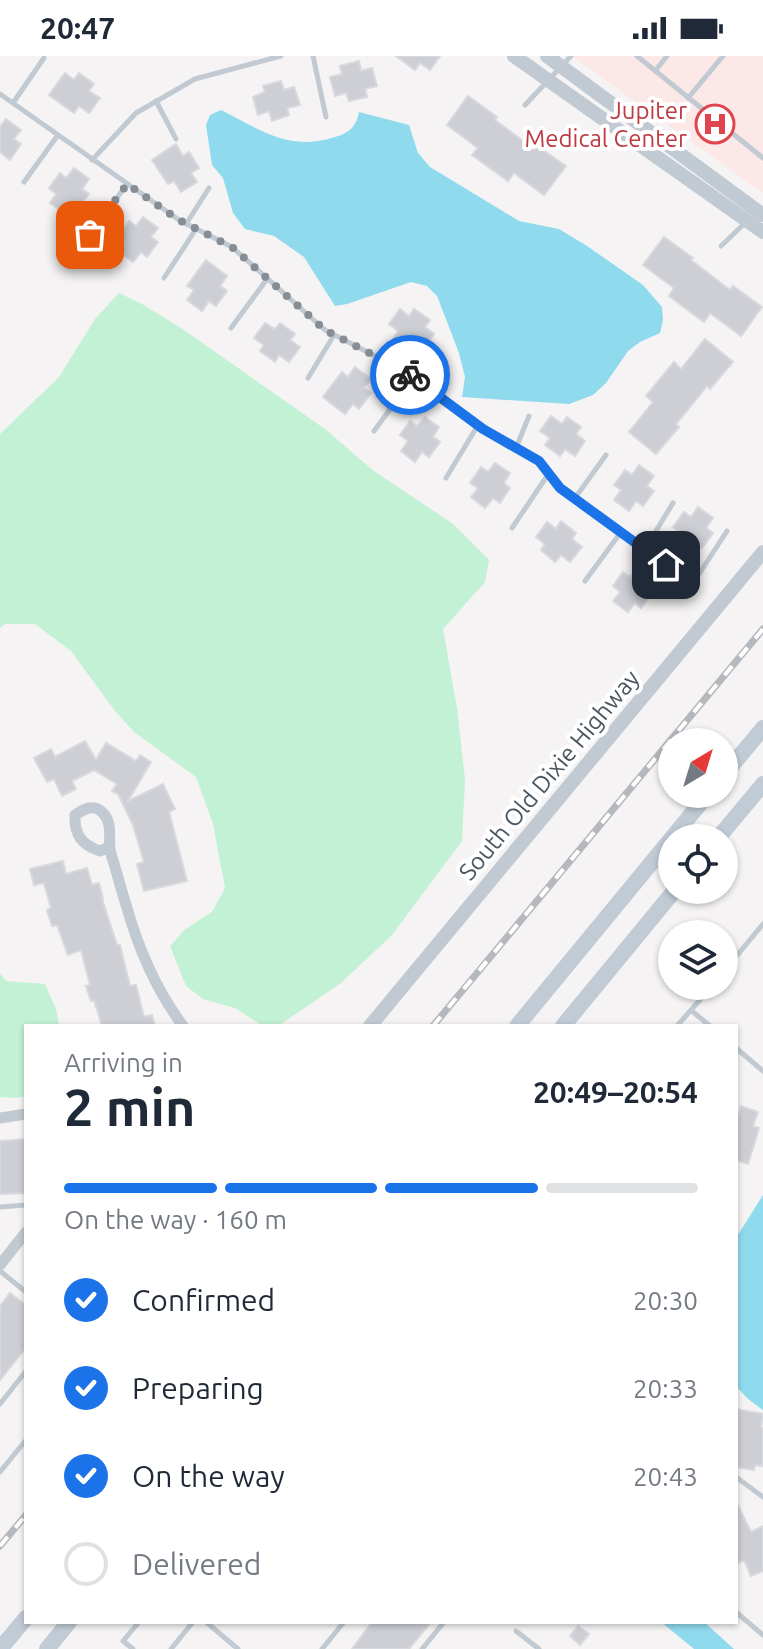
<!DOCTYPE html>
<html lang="en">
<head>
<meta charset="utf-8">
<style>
  :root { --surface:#fff; --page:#f6f6f7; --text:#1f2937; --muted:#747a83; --line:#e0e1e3; --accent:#1a73e8 }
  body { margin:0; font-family:Ubuntu,sans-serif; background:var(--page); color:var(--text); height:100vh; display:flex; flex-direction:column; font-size:30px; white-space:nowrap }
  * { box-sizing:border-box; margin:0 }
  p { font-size:26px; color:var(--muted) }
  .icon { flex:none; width:44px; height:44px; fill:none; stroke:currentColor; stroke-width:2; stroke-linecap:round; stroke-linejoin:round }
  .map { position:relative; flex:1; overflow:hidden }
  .side { position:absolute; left:24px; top:968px; width:714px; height:600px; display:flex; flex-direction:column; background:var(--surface); border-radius:0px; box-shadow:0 2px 6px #0004 }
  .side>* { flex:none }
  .needle { width:52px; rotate:38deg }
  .tools { position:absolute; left:658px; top:672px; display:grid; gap:16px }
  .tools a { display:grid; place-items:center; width:80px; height:80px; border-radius:50%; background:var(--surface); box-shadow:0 2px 6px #0004; font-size:40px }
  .pin { position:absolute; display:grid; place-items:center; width:68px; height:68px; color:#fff; margin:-34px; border-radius:16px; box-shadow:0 4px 12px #0006 }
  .courier { position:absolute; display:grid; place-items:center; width:80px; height:80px; margin:-40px; border:6px solid #1a73e8; border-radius:50%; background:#fff; color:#222; box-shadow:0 2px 10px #0007 }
  .headline em { font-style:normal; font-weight:700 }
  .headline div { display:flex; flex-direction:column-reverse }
  .headline { display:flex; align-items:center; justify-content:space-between; height:136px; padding:0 40px }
  h1 { font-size:52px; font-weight:700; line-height:60px }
  .bar { display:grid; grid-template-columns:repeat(4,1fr); gap:12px 8px; align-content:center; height:96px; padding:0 40px }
  .bar i { height:10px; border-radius:6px; background:var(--line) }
  .bar .active { background:var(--accent) }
  .bar p { grid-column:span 4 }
  ol { padding:0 40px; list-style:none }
  li { display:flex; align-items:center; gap:24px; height:88px }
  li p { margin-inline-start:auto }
  li .icon { padding:8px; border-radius:50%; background:var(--accent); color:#fff; stroke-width:4 }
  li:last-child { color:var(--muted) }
  li i { width:44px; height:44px; border:4px solid var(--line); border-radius:50% }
  .status { display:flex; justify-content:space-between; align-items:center; height:56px; padding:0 40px; background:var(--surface); direction:ltr }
  .status svg { height:22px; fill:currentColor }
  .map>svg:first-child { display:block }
  .medical { fill:#fce8e6 }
  .green { fill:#c3f1d5 }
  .water { fill:#90daee }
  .building { fill:#cdcfd5; stroke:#d7d9de; stroke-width:2 }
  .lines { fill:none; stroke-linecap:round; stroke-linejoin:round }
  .service { stroke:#c1cad2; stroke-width:5 }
  .minor { stroke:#c1cad2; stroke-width:11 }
  .tertiary { stroke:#c1cad2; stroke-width:14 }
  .secondary { stroke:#c1cbd6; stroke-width:16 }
  .rail-casing { stroke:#b5b8bd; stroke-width:7 }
  .rail { stroke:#fff; stroke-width:4; stroke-dasharray:12; stroke-linecap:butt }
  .done { stroke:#868d94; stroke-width:8; stroke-dasharray:0 14.4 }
  .route { stroke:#1a73e8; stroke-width:10 }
  .labels { text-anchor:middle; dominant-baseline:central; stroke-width:8; stroke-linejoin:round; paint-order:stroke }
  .health-label { font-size:24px; fill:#be3a42; stroke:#fff; text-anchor:end }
  .street-label { font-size:24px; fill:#4a5661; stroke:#fff }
</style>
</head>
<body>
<div class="status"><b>20:47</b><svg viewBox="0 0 49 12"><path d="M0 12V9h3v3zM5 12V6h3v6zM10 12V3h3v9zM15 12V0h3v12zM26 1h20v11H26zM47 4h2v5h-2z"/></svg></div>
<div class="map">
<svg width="763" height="1593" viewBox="0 0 763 1593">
  <rect width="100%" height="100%" fill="#f5f3f3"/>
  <polygon class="medical" points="572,0 763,0 763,137"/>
  <g class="green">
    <polygon points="119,237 142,248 181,272 325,373 374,415 453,468 489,504 485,526 443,573 457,652 465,723 462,785 392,879 341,927 278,970 260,968 235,952 203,943 186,930 170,890 184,874 212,856 225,832 213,768 196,721 134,676 115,655 71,595 35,568 5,568 0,572 0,378 59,321 95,263"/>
    <polygon points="0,917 6,925 45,928 56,953 59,970 26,970 26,1040 15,1042 0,1041"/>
  </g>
  <g class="water">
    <path d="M221 54C261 74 288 96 335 81 349 77 356 71 359 56L409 69 418 97 430 111 519 165 559 173 587 190 643 229 662 251 663 264 660 277 640 286 628 295 606 327 593 339 569 348 462 341 465 321 459 297 437 240 427 230 411 226 347 248 335 250 304 201 274 180 245 173 233 157 223 122 212 109 206 69 210 59Z"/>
    <polygon points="763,1139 763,1354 748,1343 736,1330 736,1182"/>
    <polygon points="661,1566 704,1566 734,1593 694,1593"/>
  </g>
  <g class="building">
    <polygon points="396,0 440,0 430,14 420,7 415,14"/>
    <polygon points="359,5 361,15 372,12 377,30 365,33 367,41 349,45 346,37 335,40 330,21 342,18 340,10"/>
    <polygon points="65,17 74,24 79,17 94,28 89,35 100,42 89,57 79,50 74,57 49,39"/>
    <polygon points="281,25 284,34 294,31 300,49 287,52 289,59 272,65 269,55 258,59 253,41 265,36 263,30"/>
    <polygon points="468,40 497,61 495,64 534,93 537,90 566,110 544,139 514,117 508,125 472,99 478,92 447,69"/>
    <polygon points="6,63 21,74 14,83 21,88 10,104 0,96 0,71"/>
    <polygon points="176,88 183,100 189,96 199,112 191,117 197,126 181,136 174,125 168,128 152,104"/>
    <polygon points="74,112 89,123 82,133 89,138 78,152 72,147 64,157 50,147 56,138 49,132 60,117 66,122"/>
    <polygon points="143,161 158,172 151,181 158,186 147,201 141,196 133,206 118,195 125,187 118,181 129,165 136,170"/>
    <polygon points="664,181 693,202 691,204 730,234 733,230 762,251 741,280 710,257 704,266 669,240 674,232 643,209"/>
    <polygon points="206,204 227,220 220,230 227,235 216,250 209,245 202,255 187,244 194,234 187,230"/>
    <polygon points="400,253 409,260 414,253 430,264 425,271 434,278 423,293 414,286 408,294 393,283 398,275 389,268"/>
    <polygon points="265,267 275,273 280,267 295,278 290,284 300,291 289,306 279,299 275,306 260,295 264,289 254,282"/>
    <polygon points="705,283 733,306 710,333 707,330 676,368 679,371 656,398 629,376 653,346 646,340 674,306 681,313"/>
    <polygon points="355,311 371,323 364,332 371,337 359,353 353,348 345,358 323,341 342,316 348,321"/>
    <polygon points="551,360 562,368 567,361 581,371 576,378 585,385 575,400 565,393 560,400 545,389 550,382 540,375"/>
    <polygon points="425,361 439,371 433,381 440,386 429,401 422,396 415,406 401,395 408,385 400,379 410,365 417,370"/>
    <polygon points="495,407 510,417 504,427 510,432 500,447 493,442 485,452 471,441 478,432 470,427 481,411 488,416"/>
    <polygon points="639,409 654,420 647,430 654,435 643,450 636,445 629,455 614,444 621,434 614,429 625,414 632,419"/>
    <polygon points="698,451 713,462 706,472 713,477 702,492 695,487 688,497 673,486 680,476 673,471 684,456 691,461"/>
    <polygon points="561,465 576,477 572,483 582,491 570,506 561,499 555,506 541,494 545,488 536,481 547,466 556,473"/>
    <polygon points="637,511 652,522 646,531 652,536 641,552 635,547 628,556 613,545 620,536 613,530 623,516 630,521"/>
    <polygon points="85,685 96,704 106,687 136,705 140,699 151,706 128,745 163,728 175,753 169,756 187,825 144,835 137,808 144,806 133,769 118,738 112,735 117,728 94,714 72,725 76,733 62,740 54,723 47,726 34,702 51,693 55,701"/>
    <polygon points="63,805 66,818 87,812 92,829 99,827 103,843 102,843 117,889 120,889 130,930 136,929 144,961 152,959 155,970 102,970 94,944 91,945 86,930 90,929 81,894 68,899 57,869 52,870 47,854 51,852 44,827 34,829 30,813"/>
    <polygon points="741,1050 758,1056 753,1070 759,1072 748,1108 736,1104 736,1068"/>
    <polygon points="26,1083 26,1137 0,1138 0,1085"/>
    <polygon points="10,1237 26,1249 26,1292 0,1324 0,1250"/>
    <polygon points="736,1353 763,1358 761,1371 763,1372 763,1410 755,1409 754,1414 736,1411"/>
    <polygon points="736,1445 751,1476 763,1470 763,1515 751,1520 744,1504 736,1508"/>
    <polygon points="372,1566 431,1566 409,1593 352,1593"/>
    <polygon points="578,1570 589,1578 580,1589 570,1580"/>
  </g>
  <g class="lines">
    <g class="service">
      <polyline points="313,0 326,61"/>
      <polyline points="637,0 763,102"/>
      <polyline points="655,15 667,0"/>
      <polyline points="0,38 179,164 232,191 325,274 402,314 483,373 539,405 560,432 688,524 699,518 727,475"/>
      <polyline points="688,42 723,0"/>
      <polyline points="156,45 176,83"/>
      <polyline points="13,47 44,2"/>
      <polyline points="525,49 571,0"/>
      <polyline points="92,104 136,57 195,23 281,0"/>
      <polyline points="24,126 58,79"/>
      <polyline points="186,168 209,132"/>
      <polyline points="90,179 127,128"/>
      <polyline points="721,190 745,167"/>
      <polyline points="164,222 196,173"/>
      <polyline points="231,272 267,223"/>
      <polyline points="308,322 334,279"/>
      <polyline points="374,375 413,322"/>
      <polyline points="516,392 529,360"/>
      <polyline points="446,422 478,369"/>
      <polyline points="575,442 606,399"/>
      <polyline points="512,472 549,417"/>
      <polyline points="645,493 673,447"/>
      <polyline points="585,525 621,476"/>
      <polyline points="724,915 763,868"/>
      <polyline points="692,955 710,970"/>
      <polyline points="677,970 712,930"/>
      <polyline points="736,992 763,1015"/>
      <polyline points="0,1151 26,1149"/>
      <polyline points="0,1215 26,1236"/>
      <polyline points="0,1348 26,1315"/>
      <polyline points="0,1416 26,1384"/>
      <polyline points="736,1421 763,1441"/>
      <polyline points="736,1556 763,1579"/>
      <polyline points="206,1566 238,1593"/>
      <polyline points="516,1575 539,1593"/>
      <polyline points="133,1593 123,1585 139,1566"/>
      <polyline points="171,1593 193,1566"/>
      <polyline points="322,1593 344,1566"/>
      <polyline points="422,1593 444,1566"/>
    </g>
    <g class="minor">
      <path d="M109 791 100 795C82 789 74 779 75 759 84 753 94 747 103 757 114 768 107 785 111 798 117 816 121 834 127 852 139 894 157 935 183 970"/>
      <polyline points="0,1062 26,1058"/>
      <polyline points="0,1209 26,1176"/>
    </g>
    <g class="tertiary">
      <polyline points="514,0 763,176"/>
      <polyline points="547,0 763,159"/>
      <polyline points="370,970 763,496"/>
    </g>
    <g class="secondary">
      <polyline points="724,719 763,672"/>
      <polyline points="718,782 763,728"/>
      <polyline points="517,970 708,738"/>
      <polyline points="563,970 675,834"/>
      <polyline points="0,1593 26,1562"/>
      <polyline points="47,1593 69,1566"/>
    </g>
    <defs>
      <g id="rail">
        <polyline points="433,970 763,573"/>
        <polyline points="0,1490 26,1459"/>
      </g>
    </defs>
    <use href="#rail" class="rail-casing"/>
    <use href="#rail" class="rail"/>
  </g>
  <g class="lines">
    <polyline class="done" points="90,179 127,128 179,164 232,191 325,274 402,314 410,319"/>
    <polyline class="route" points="410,319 483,373 539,405 560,432 666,509"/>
  </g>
  <defs>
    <symbol id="hospital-ring" viewBox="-11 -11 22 22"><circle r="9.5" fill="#fff" stroke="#e0444e" stroke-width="1.5"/><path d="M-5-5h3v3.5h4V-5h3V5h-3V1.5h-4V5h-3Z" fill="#e0444e"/></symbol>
  </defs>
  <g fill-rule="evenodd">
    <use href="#hospital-ring" x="693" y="46" width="44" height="44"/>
  </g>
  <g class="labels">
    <g class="health-label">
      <text x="687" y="54">Jupiter<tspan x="687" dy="28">Medical Center</tspan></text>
    </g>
    <g class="street-label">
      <text transform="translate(549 719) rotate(-50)">South Old Dixie Highway</text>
    </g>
  </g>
</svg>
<div class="tools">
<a><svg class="needle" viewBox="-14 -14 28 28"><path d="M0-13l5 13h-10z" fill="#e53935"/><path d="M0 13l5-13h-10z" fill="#747a83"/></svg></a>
<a><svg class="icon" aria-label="locate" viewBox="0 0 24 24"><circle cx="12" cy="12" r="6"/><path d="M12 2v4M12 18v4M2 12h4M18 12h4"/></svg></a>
<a><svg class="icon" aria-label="layers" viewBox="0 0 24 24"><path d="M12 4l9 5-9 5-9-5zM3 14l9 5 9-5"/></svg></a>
</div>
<div class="pin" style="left:90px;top:179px;background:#ea580c"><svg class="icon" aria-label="bag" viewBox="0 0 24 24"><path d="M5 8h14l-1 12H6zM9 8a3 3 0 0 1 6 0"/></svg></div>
<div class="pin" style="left:666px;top:509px;background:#1f2937"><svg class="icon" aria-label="home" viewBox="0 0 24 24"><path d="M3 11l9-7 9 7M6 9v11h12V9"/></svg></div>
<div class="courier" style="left:410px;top:319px"><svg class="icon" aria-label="bike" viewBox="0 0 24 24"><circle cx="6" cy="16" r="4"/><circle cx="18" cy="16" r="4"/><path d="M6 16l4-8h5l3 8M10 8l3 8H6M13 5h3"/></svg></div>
<section class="side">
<div class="headline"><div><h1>2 min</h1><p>Arriving in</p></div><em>20:49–20:54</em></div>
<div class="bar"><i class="active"></i><i class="active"></i><i class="active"></i><i></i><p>On the way · 160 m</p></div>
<ol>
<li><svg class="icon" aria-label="check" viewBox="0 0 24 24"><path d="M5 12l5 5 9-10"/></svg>Confirmed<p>20:30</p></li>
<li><svg class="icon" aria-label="check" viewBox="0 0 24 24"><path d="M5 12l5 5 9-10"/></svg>Preparing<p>20:33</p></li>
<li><svg class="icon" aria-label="check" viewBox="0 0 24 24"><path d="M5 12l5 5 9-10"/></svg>On the way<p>20:43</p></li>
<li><i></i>Delivered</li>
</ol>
</section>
</div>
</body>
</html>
